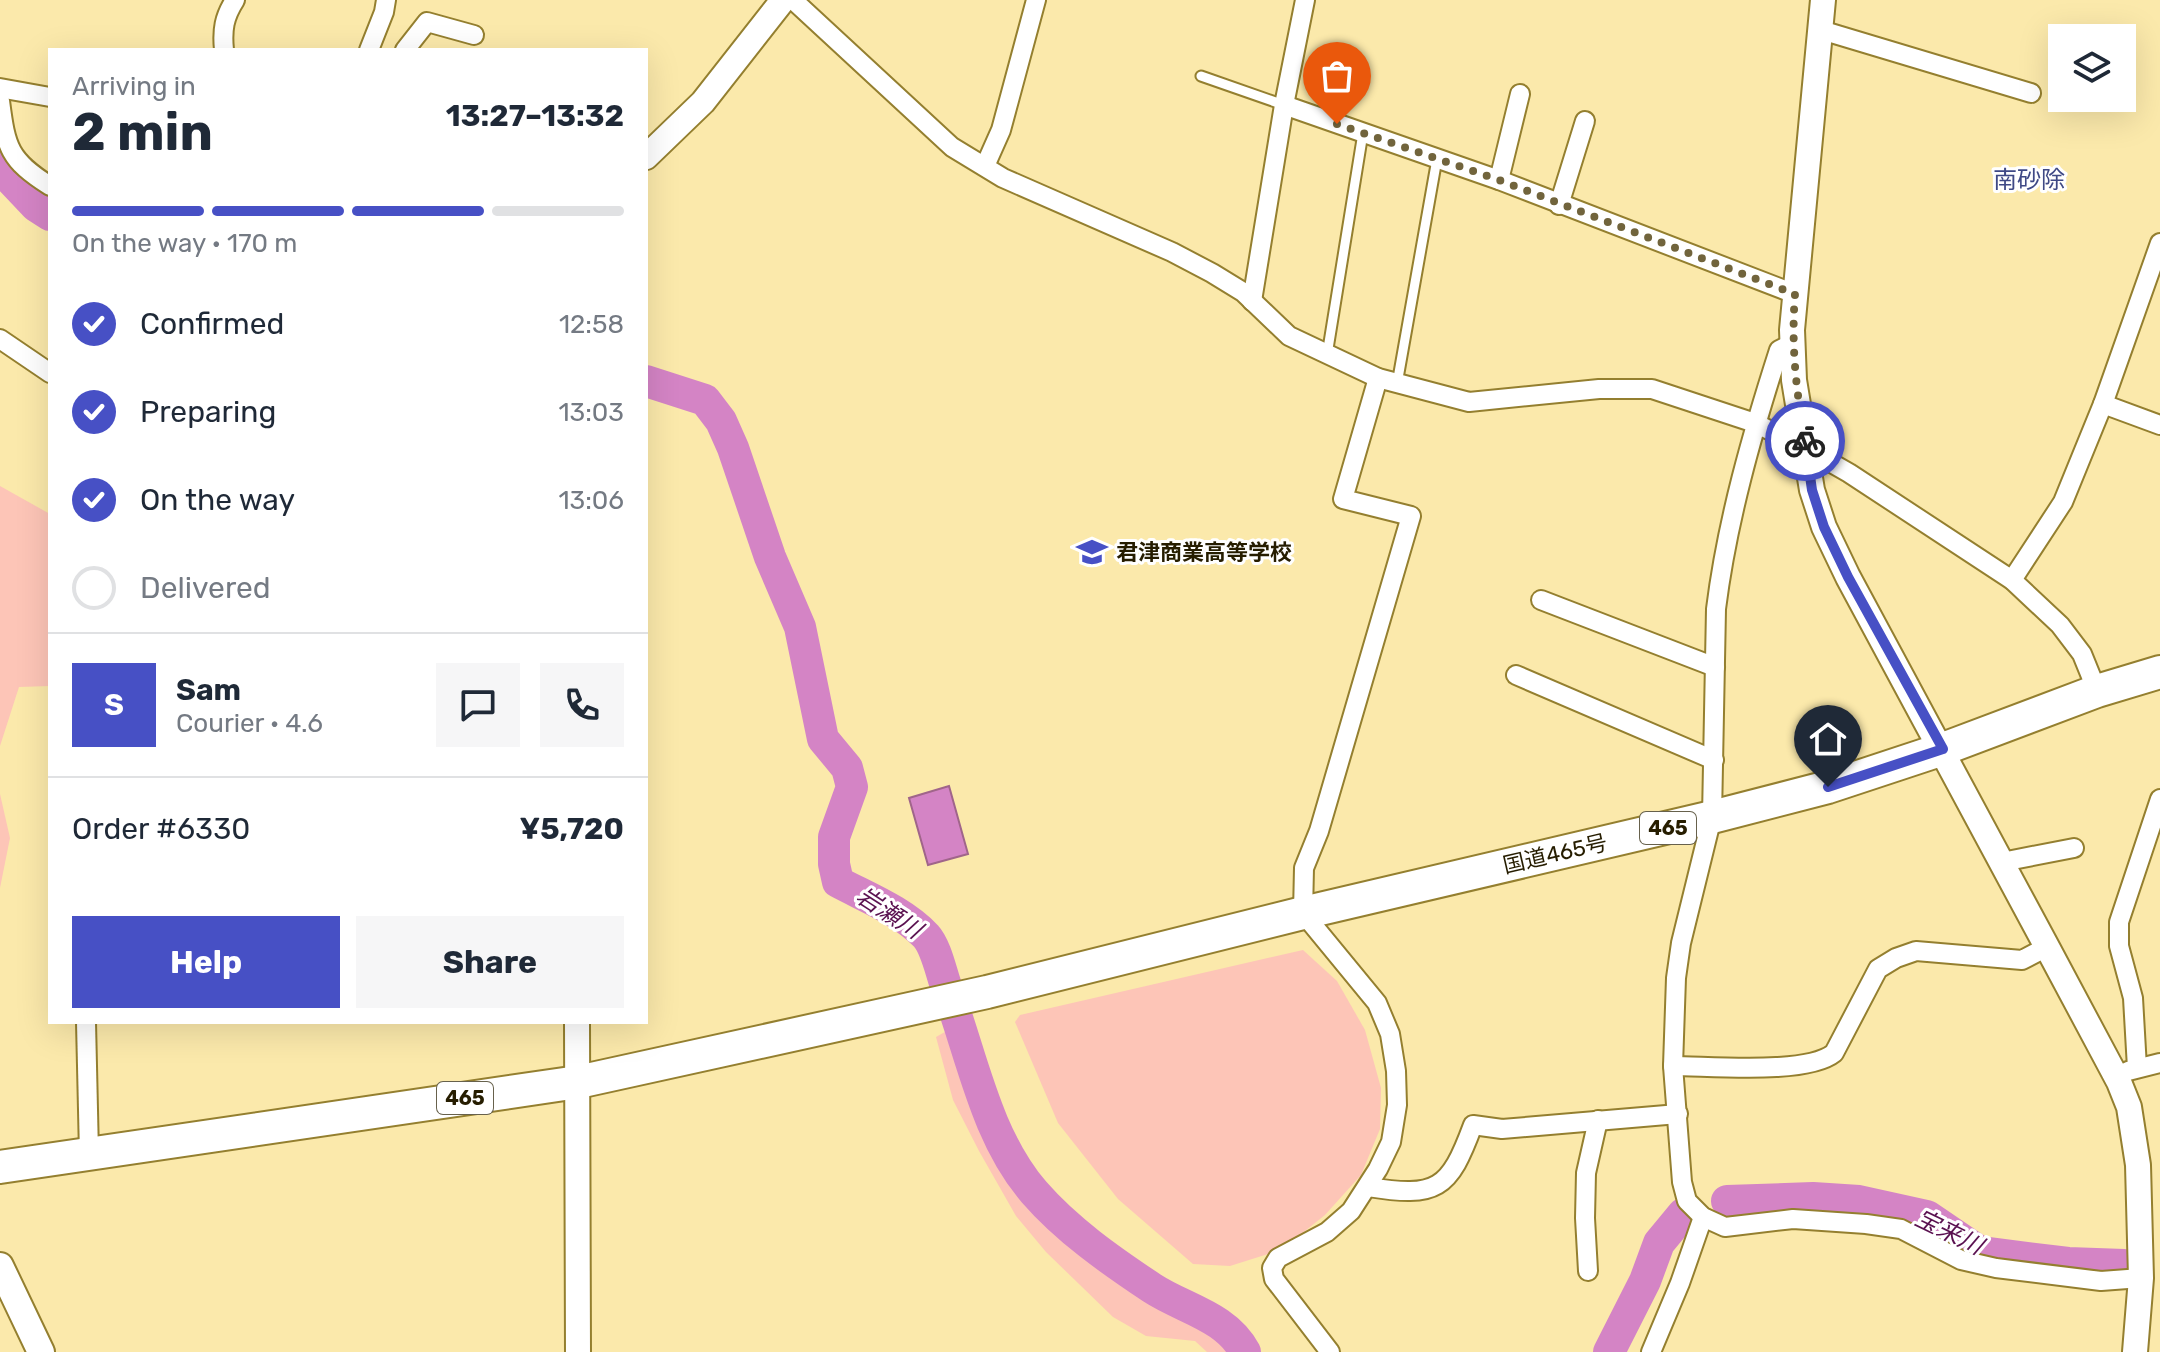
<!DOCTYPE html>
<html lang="en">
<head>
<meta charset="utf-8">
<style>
  :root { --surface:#fff; --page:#f6f6f7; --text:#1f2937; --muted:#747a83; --line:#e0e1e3; --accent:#4750c5 }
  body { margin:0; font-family:Rubik,"Noto Sans JP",sans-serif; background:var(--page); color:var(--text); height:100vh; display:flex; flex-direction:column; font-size:30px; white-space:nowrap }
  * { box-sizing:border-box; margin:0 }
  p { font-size:26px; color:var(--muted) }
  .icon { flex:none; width:44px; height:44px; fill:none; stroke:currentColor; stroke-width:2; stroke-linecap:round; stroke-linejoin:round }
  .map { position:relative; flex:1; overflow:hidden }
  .drawer { position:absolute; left:48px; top:48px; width:600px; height:976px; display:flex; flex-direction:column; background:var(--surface); border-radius:0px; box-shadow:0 8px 32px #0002 }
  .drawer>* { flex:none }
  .fabs { position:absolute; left:2048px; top:24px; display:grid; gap:16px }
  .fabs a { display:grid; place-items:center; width:88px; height:88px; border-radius:0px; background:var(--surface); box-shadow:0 8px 32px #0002; font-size:40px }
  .pin { position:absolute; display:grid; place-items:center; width:68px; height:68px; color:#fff; margin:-82px -34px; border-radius:50% 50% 50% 0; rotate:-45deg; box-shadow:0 0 8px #0007 }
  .pin .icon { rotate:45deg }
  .courier { position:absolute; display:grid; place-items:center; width:80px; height:80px; margin:-40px; border:6px solid #4750c5; border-radius:50%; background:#fff; color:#222; box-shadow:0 2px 10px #0007 }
  .overview em { font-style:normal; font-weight:700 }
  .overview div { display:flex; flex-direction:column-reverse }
  .overview { display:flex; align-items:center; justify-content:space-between; height:136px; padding:0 24px }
  h1 { font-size:52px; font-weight:700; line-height:60px }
  .bar { display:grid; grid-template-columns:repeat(4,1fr); gap:12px 8px; align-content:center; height:96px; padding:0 24px }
  .bar i { height:10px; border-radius:6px; background:var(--line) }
  .bar .selected { background:var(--accent) }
  .bar p { grid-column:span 4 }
  .line { display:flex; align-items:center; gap:20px; padding:0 24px; border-top:2px solid var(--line) }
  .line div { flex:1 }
  .round { display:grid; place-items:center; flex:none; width:84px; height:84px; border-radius:0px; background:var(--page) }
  ol { padding:0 24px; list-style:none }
  li { display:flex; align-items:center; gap:24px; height:88px }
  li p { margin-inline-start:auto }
  li .icon { padding:8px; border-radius:50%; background:var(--accent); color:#fff; stroke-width:4 }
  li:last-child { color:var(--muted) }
  li i { width:44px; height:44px; border:4px solid var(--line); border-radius:50% }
  .primary-button { display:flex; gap:16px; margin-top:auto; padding:16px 24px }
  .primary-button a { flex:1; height:92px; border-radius:0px; background:var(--accent); color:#fff; font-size:32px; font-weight:700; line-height:92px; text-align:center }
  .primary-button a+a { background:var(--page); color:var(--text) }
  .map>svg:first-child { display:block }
  .green { fill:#fdc5b7 }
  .water { fill:#d484c5; stroke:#a0658a; stroke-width:2 }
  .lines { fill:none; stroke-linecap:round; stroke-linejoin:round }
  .river { stroke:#d484c5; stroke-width:32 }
  .service-casing { stroke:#947f2f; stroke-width:13 }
  .minor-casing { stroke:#947f2f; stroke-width:22 }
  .tertiary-casing { stroke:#947f2f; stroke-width:28 }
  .secondary-casing { stroke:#947f2f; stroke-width:30 }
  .trunk-casing { stroke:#947f2f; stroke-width:36 }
  .service { stroke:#fff; stroke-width:9 }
  .minor { stroke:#fff; stroke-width:18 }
  .tertiary { stroke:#fff; stroke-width:24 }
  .secondary { stroke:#fff; stroke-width:26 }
  .trunk { stroke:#fff; stroke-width:32 }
  .done { stroke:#71643c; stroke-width:8; stroke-dasharray:0 14.4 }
  .route { stroke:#4750c5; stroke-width:10 }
  .labels { text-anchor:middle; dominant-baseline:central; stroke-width:6; stroke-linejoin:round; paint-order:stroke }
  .shield { fill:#fff; stroke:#67614c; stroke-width:2 }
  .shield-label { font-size:20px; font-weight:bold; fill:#261d00 }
  .poi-label { font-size:22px; font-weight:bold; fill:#261d00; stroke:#fff; text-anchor:start }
  .street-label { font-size:22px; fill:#261d00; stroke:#fff }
  .neighbourhood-label { font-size:24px; fill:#3f4985; stroke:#fff }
  .water-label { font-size:24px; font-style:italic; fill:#5a1150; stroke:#fff }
</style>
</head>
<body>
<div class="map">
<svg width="2160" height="1352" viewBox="0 0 2160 1352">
  <rect width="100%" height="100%" fill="#fbe9ab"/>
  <g class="green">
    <polygon points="0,486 50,514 50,686 19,687 0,746"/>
    <polygon points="0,794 10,838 0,888"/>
    <polygon points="1303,950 1337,981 1365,1030 1381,1088 1380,1129 1361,1175 1325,1215 1281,1250 1230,1266 1193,1264 1118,1199 1058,1123 1015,1022 1020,1015"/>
    <polygon points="950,1029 963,1039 1005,1123 1019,1159 1057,1214 1090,1242 1117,1271 1169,1303 1210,1316 1247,1342 1254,1352 1207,1352 1195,1341 1146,1336 1113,1317 1046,1252 1016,1216 979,1151 953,1100 936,1037"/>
  </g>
  <polygon class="water" points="949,786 968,854 928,865 909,798"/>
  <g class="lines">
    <g class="river">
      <polyline points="0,168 36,206 50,215"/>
      <path d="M646 381 705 400 721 421 733 448 770 557 800 627 823 739 847 768 852 787 834 837V864L838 882C868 898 902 911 926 936 936 947 941 972 946 986 972 1055 985 1135 1034 1192 1067 1230 1110 1260 1152 1288 1184 1309 1226 1316 1245 1352"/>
      <polyline points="1727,1201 1813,1198 1859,1201 1927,1216 1980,1252 2068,1263 2124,1265"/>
      <polyline points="1609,1352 1645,1281 1659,1243 1683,1214"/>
    </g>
    <defs>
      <g id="service">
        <polyline points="1201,76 1284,105"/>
        <polyline points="1327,355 1363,133"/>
        <polyline points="1397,384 1437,159"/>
      </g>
      <g id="minor">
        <polyline points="793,0 952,147 1003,178 1172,252 1212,273 1243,292 1289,336 1378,378 1469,402 1599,389 1652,389 1755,423 1807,449 1849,473 2012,580 2060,625 2082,654 2097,691"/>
        <polyline points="1821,30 2031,93"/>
        <path d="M224 50C222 30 224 17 235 0"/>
        <polyline points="369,50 384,12 386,0"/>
        <polyline points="405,50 427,22 474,35"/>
        <polyline points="0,88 50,97"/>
        <path d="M0 101C6 148 9 160 50 186"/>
        <polyline points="1284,105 1499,180 1795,294"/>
        <polyline points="985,166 1001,130 1036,0"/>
        <polyline points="1499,180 1520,94"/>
        <polyline points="1559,205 1585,121"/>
        <polyline points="1252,301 1284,105 1305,0"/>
        <polyline points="0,339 50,373"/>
        <path d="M1793 343 1779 350C1752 434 1727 521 1716 609L1712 817 1681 943 1676 978 1673 1066 1682 1182 1687 1201 1703 1217 1725 1227 1793 1219 1866 1224 1901 1229 1961 1260 1996 1268 2101 1281 2141 1278"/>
        <polyline points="2103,404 2160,425"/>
        <polyline points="2012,580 2063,502 2103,404 2160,243"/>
        <polyline points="1541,600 1715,667"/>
        <polyline points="1516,675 1714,760"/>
        <polyline points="2002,862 2074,848"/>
        <polyline points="86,1022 89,1154"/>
        <path d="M1673 1066C1711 1066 1807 1075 1834 1053L1878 969 1896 958 1916 951 2022 960 2047 947"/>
        <polyline points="2137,1068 2133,998 2119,946 2119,922 2160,799"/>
        <polyline points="2128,1071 2160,1063"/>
        <path d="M1368 1187C1437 1198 1449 1190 1473 1125L1502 1129 1678 1114"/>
        <polyline points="1588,1271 1585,1218 1586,1173 1598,1120"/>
        <polyline points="1330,1352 1274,1279 1272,1268 1278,1258 1327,1232 1351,1211 1378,1169 1391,1142 1397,1105 1396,1071 1390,1034 1377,1003 1303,913 1304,868 1319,831 1411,516 1343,499 1378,378"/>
        <polyline points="1651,1352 1680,1283 1703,1217"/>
      </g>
      <g id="tertiary">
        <polyline points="1823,0 1792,330 1794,380 1812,490 1824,527 1848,577 2047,947 2119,1082 2129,1107 2138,1165 2141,1278 2135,1352"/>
        <polyline points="646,157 703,102 783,0"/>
        <polyline points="577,1022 578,1352"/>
      </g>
      <polyline id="secondary" points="0,1266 41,1352"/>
      <polyline id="trunk" points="0,1167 578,1082 987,992 1303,913 1712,817 1828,787 1943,749 2097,691 2160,672"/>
    </defs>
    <use href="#service" class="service-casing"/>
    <use href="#minor" class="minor-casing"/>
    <use href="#tertiary" class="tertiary-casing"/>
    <use href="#secondary" class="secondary-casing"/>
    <use href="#trunk" class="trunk-casing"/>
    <use href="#service" class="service"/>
    <use href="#minor" class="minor"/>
    <use href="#tertiary" class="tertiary"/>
    <use href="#secondary" class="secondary"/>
    <use href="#trunk" class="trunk"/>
  </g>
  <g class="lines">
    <path class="done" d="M1337 124 1499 180 1795 294C1791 346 1796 389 1805 441"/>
    <polyline class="route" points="1805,441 1812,490 1824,527 1848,577 1943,749 1828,787"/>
  </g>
  <defs>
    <symbol id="university-bare" viewBox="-9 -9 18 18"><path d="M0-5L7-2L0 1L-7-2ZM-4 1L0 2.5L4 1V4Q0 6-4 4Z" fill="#4750c5" stroke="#fff" stroke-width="2.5" paint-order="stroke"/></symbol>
  </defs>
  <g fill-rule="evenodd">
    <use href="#university-bare" x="1070" y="530" width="44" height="44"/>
  </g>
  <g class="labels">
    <g class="shield">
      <rect x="1640" y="812" width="56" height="32" rx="6"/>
      <rect x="437" y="1082" width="56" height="32" rx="6"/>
    </g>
    <g class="shield-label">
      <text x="1668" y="828">465</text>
      <text x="465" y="1098">465</text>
    </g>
    <g class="poi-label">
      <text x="1116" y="552">君津商業高等学校</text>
    </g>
    <g class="street-label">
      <text transform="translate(1555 854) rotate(-13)">国道465号</text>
    </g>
    <g class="neighbourhood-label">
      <text x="2029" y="180">南砂除</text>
    </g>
    <g class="water-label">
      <text transform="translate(889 913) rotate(33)">岩瀬川</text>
      <text transform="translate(1949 1232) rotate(26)">宝来川</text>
    </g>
  </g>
</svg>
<div class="fabs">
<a><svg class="icon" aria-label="layers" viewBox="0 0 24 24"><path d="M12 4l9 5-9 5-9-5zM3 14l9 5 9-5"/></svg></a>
</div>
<div class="pin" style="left:1337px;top:124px;background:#ea580c"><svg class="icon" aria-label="bag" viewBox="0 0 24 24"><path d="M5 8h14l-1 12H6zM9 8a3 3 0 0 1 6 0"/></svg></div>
<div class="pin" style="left:1828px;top:787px;background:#1f2937"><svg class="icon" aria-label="home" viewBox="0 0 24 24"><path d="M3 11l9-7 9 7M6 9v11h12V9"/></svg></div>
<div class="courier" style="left:1805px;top:441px"><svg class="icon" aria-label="bike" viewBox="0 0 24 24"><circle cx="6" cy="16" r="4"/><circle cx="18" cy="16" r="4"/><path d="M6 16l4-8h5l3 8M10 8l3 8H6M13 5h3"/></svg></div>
<section class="drawer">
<div class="overview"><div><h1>2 min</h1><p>Arriving in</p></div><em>13:27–13:32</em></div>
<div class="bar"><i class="selected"></i><i class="selected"></i><i class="selected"></i><i></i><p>On the way · 170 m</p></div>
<ol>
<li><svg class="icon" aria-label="check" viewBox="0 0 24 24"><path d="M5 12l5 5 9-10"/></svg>Confirmed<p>12:58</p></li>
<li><svg class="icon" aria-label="check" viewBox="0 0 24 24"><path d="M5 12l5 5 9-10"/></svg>Preparing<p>13:03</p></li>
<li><svg class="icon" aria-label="check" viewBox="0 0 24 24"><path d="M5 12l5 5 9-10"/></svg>On the way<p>13:06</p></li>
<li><i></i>Delivered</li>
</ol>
<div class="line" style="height:144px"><b class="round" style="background:var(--accent);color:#fff">S</b><div><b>Sam</b><p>Courier · 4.6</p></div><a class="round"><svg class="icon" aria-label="chat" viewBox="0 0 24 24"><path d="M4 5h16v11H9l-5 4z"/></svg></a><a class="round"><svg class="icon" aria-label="phone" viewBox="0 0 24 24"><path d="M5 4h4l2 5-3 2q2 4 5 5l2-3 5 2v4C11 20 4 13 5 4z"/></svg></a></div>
<div class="line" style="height:104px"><div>Order #6330</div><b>¥5,720</b></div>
<div class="primary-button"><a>Help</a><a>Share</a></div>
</section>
</div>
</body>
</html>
